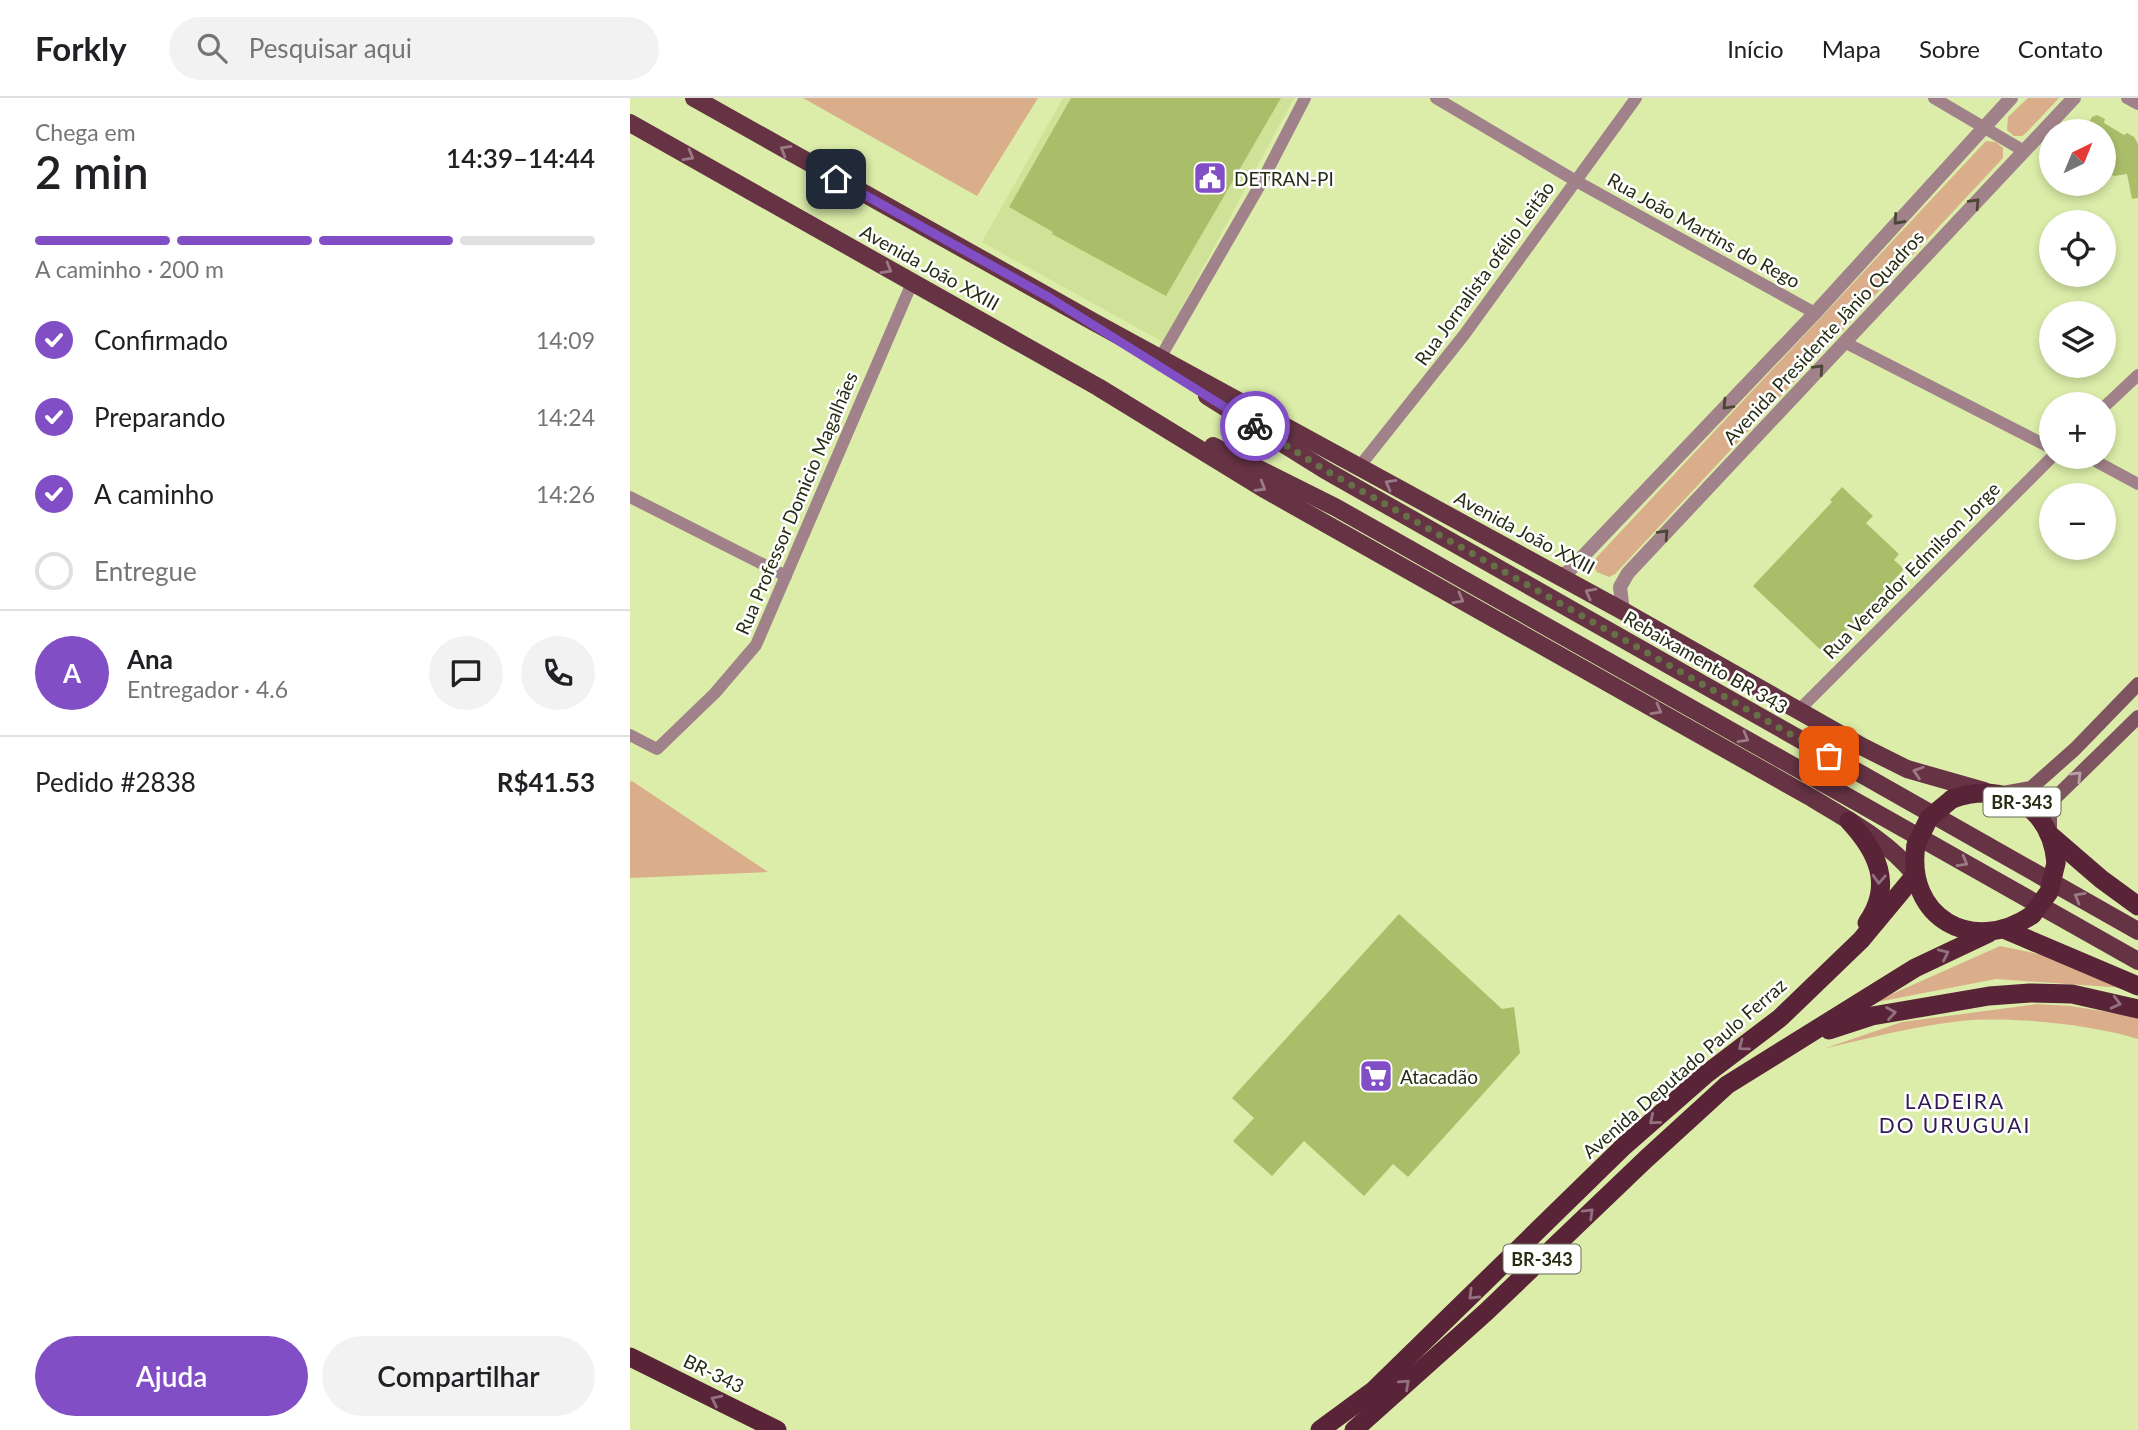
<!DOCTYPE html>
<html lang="pt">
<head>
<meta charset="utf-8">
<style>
  :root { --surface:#fff; --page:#f2f2f2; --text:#202124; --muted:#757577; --line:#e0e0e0; --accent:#814ec6 }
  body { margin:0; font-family:Lato,sans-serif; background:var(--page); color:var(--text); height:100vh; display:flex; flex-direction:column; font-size:26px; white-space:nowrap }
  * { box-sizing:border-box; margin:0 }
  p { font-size:23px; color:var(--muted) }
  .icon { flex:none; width:38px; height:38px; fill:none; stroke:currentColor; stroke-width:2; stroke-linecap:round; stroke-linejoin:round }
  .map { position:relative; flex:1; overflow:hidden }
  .side { display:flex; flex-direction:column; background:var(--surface); width:630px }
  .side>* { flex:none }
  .needle { width:46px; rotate:43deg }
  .controls { position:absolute; left:1409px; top:21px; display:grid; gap:14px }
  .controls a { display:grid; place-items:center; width:77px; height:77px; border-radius:50%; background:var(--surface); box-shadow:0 4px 10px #0003; font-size:35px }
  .pin { position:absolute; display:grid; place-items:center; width:60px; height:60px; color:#fff; margin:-30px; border-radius:14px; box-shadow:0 4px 10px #0006 }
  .courier { position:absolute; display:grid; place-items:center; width:70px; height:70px; margin:-35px; border:5px solid #814ec6; border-radius:50%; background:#fff; color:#222; box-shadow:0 2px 9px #0007 }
  .overview em { font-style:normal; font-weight:600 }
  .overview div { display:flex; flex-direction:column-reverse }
  .overview { display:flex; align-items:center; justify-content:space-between; height:119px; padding:0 35px }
  h1 { font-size:46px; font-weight:600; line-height:52px }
  .bar { display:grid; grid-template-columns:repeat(4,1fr); gap:10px 7px; align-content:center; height:84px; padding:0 35px }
  .bar i { height:9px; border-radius:5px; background:var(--line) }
  .bar .selected { background:var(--accent) }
  .bar p { grid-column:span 4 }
  .line { display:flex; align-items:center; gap:18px; padding:0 35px; border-top:2px solid var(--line) }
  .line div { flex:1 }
  .round { display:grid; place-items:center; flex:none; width:74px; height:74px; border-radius:37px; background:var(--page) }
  ol { padding:0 35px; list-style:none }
  li { display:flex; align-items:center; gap:21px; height:77px }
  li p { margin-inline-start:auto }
  li .icon { padding:7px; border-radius:50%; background:var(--accent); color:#fff; stroke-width:4 }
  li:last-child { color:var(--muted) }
  li i { width:38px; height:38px; border:4px solid var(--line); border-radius:50% }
  .primary-button { display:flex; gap:14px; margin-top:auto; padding:14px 35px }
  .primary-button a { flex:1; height:80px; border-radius:42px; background:var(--accent); color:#fff; font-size:28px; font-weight:600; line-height:80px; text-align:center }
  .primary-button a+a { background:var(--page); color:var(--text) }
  header { display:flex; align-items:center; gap:42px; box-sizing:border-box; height:98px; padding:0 35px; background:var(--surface); border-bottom:2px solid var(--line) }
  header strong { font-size:33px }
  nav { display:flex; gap:38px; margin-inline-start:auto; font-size:24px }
  .search { width:490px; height:63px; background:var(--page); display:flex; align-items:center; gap:18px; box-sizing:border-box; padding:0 24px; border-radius:38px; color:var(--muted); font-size:26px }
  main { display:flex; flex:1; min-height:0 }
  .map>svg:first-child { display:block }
  .built { fill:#d0e297 }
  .green { fill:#daae8b }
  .building { fill:#aabe6a }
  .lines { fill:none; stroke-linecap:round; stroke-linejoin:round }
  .minor { stroke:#a1828b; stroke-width:12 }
  .tertiary { stroke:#a1828b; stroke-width:14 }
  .secondary { stroke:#7f5461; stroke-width:14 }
  .primary { stroke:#634; stroke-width:18 }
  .trunk { stroke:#5a2438; stroke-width:19 }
  .trunk-bridge { stroke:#5a2438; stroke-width:19 }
  .oneway { stroke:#9c7a85 }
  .oneway2 { stroke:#4c4636 }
  .oneway3 { stroke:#b9a1a8 }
  .oneway4 { stroke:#94717e }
  .done { stroke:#667047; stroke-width:7; stroke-dasharray:0 12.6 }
  .route { stroke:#814ec6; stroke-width:9 }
  .labels { text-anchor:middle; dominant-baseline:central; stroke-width:5; stroke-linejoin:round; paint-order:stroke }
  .shield { fill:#fff; stroke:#686c59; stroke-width:2 }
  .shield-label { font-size:18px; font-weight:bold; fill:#272d12 }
  .poi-label { font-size:19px; fill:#272d12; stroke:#fff; text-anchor:start }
  .street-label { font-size:19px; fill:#272d12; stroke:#fff }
  .neighbourhood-label { font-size:21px; letter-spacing:2px; fill:#331a54; stroke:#fff }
</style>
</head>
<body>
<header>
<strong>Forkly</strong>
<div class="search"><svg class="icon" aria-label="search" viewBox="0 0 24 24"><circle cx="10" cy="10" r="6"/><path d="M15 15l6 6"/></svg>Pesquisar aqui</div>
<nav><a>Início</a><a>Mapa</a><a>Sobre</a><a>Contato</a></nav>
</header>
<main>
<section class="side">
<div class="overview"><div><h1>2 min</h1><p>Chega em</p></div><em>14:39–14:44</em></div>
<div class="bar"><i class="selected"></i><i class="selected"></i><i class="selected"></i><i></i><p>A caminho · 200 m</p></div>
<ol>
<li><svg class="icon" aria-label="check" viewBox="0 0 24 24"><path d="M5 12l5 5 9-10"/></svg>Confirmado<p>14:09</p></li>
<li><svg class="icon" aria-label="check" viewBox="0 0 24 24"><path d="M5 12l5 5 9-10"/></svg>Preparando<p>14:24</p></li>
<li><svg class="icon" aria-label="check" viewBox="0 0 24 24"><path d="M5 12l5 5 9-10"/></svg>A caminho<p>14:26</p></li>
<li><i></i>Entregue</li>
</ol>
<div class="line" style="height:126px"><b class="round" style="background:var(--accent);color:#fff">A</b><div><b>Ana</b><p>Entregador · 4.6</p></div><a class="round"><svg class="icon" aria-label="chat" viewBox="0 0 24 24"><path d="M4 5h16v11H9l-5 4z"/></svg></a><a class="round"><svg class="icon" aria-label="phone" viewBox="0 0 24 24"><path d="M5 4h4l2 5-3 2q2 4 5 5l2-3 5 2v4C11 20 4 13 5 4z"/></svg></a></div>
<div class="line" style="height:91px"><div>Pedido #2838</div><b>R$41.53</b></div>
<div class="primary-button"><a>Ajuda</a><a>Compartilhar</a></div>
</section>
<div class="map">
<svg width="1508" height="1332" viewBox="0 0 1508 1332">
  <rect width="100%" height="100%" fill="#dbeda9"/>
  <polygon class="built" points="433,0 664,0 533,244 352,144"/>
  <g class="green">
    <polygon points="173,0 408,0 347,98"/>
    <polygon points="1398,0 1429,0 1396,35 1392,38 1384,38 1377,32 1378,19"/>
    <polygon points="1356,43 1366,44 1373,50 1373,60 985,476 979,479 967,474 964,469 966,460"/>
    <polygon points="2,683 138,774 0,780 0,684"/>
    <polygon points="1370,848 1442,863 1495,890 1366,881 1242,905"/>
    <path d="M1407 906 1441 908 1508 919V941C1460 926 1381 918 1331 923 1284 928 1239 940 1193 951L1272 924Z"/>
  </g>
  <g class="building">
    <polygon points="441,0 651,0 536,198 422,136 423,134 379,109"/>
    <polygon points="1467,17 1475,21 1474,25 1494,37 1497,35 1504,39 1508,46 1508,100 1502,101 1497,76 1484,78 1477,74 1478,69 1474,66 1474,30 1473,33 1465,33 1457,28 1462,19"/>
    <polygon points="1212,389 1243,418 1236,425 1269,456 1264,462 1274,471 1195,556 1123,488 1202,404 1200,402"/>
    <polygon points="769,816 872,911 884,909 890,955 778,1079 763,1066 734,1098 674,1043 642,1078 603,1043 624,1020 602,1000"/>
  </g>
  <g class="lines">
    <g class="minor">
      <polyline points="806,0 946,83 1185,215"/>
      <polyline points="1304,0 1394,53"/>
      <polyline points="1497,0 1508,6"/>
      <polyline points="1214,244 1421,350"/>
      <polyline points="530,260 630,87 675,0"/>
      <polyline points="1474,309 1508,277"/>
      <polyline points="1458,359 1508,386"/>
      <polyline points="729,369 834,237 1006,0"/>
      <polyline points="0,399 156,478"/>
      <polyline points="1168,613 1422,359"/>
      <polyline points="0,637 27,651 85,595 126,547 282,185"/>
    </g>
    <g class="tertiary">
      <polyline points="928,478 938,474 1185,215 1381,0"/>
      <polyline points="993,513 990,489 998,475 1444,0"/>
    </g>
    <g class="secondary">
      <polyline points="1373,695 1401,690 1445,651 1508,586"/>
      <polyline points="1420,737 1420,710 1426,699 1508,619"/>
    </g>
    <g class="primary">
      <polyline points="64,0 462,223 993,513 1233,649 1277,671 1354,693"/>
      <path d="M0 25 468 289 636 392 1182 700C1218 722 1258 743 1285 777"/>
      <polyline points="577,298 695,372 1508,833"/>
      <polyline points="583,348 705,409 1508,863"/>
    </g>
    <g class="trunk">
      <path d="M1322 701C1375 682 1421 709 1426 765"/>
      <path d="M1219 723C1247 753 1264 787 1237 825"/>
      <polyline points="1420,737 1471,781 1508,808"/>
      <path d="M1286 747C1275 819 1342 858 1402 817"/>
      <polyline points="1376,832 1508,888"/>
      <polyline points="1199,932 1242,918 1359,898 1400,895 1442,896 1508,911"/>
      <polyline points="0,1259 147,1332"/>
      <polyline points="690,1332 743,1293 994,1048 1075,977 1150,920 1231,842 1285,777"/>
      <polyline points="724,1332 856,1214 1016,1061 1097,987 1285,870 1359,835"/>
    </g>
    <g class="trunk-bridge">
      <polyline points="1286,747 1299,720 1322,701"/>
      <polyline points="1402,817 1419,794 1426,765"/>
    </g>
  </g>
  <defs><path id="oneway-chevron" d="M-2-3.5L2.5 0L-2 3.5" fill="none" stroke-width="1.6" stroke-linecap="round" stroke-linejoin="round" transform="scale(1.75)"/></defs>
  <g class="oneway">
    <use href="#oneway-chevron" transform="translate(155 52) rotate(-150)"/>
    <use href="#oneway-chevron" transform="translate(59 58) rotate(30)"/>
    <use href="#oneway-chevron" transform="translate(257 171) rotate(30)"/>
    <use href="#oneway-chevron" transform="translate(760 386) rotate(-151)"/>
    <use href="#oneway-chevron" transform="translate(631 389) rotate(31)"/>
    <use href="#oneway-chevron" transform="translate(960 495) rotate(-152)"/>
    <use href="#oneway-chevron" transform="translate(829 501) rotate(29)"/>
    <use href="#oneway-chevron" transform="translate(1027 612) rotate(29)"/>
    <use href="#oneway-chevron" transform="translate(1114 640) rotate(30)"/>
    <use href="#oneway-chevron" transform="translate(1288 674) rotate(-162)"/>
    <use href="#oneway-chevron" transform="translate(1333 764) rotate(30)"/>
    <use href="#oneway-chevron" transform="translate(1449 799) rotate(-150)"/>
  </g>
  <g class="oneway2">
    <use href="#oneway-chevron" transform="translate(1345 105) rotate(-47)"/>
    <use href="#oneway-chevron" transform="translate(1268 122) rotate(132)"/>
    <use href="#oneway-chevron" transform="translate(1189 271) rotate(-47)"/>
    <use href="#oneway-chevron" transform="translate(1097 307) rotate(134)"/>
    <use href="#oneway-chevron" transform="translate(1034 436) rotate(-47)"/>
  </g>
  <use class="oneway3" href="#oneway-chevron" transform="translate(1447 678) rotate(-45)"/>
  <g class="oneway4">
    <use href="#oneway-chevron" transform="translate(1249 781) rotate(93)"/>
    <use href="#oneway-chevron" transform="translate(1314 856) rotate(-25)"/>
    <use href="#oneway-chevron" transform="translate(1486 905) rotate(14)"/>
    <use href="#oneway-chevron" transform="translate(1261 915) rotate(-9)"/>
    <use href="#oneway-chevron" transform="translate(1113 948) rotate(143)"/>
    <use href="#oneway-chevron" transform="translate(1024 1022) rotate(139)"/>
    <use href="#oneway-chevron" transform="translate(959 1115) rotate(-44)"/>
    <use href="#oneway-chevron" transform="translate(843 1197) rotate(135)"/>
    <use href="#oneway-chevron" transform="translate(775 1286) rotate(-42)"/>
    <use href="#oneway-chevron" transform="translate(86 1302) rotate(-154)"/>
  </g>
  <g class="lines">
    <polyline class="done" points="625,328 695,372 1199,658"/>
    <polyline class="route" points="206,81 420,200 625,328"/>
  </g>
  <defs>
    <symbol id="civic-square" viewBox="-11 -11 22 22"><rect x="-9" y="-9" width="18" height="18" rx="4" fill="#814ec6" stroke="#fff"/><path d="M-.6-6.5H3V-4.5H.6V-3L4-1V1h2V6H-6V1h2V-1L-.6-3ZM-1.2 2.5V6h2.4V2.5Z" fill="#fff"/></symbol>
    <symbol id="supermarket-square" viewBox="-11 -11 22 22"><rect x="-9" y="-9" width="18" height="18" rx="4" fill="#814ec6" stroke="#fff"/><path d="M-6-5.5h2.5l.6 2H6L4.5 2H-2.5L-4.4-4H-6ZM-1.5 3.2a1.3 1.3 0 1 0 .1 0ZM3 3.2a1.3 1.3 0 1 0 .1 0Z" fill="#fff"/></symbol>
  </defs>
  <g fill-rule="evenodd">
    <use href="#civic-square" x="561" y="61" width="38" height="38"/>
    <use href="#supermarket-square" x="727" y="959" width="38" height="38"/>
  </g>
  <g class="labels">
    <g class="shield">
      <rect x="1353.5" y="689.5" width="77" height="29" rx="5"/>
      <rect x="873.5" y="1146.5" width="77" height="29" rx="5"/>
    </g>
    <g class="shield-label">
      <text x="1392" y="704">BR-343</text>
      <text x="912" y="1161">BR-343</text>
    </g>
    <g class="poi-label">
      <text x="604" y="80">DETRAN-PI</text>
      <text x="770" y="978">Atacadão</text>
    </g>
    <g class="street-label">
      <text transform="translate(1074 132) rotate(29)">Rua João Martins do Rego</text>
      <text transform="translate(300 169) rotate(29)">Avenida João XXIII</text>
      <text transform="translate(854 175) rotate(-54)">Rua Jornalista ofélio Leitão</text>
      <text transform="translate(1193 239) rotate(-47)">Avenida Presidente Jânio Quadros</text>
      <text transform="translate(166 405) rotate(-67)">Rua Professor Domicio Magalhães</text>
      <text transform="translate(895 434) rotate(28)">Avenida João XXIII</text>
      <text transform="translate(1281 472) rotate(-45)">Rua Vereador Edmilson Jorge</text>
      <text transform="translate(1076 564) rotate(30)">Rebaixamento BR 343</text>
      <text transform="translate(1054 970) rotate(-41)">Avenida Deputado Paulo Ferraz</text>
      <text transform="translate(84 1275) rotate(26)">BR-343</text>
    </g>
    <g class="neighbourhood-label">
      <text x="1325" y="1002">LADEIRA<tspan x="1325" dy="24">DO URUGUAI</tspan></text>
    </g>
  </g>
</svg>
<div class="controls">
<a><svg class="needle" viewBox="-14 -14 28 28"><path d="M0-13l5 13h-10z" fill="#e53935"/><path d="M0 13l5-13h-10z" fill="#757577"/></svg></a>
<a><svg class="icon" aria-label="locate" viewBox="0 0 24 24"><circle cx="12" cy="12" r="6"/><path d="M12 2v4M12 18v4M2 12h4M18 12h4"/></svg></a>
<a><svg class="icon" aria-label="layers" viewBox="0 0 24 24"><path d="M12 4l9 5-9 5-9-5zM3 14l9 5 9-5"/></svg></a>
<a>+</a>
<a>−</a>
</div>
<div class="pin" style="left:1199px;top:658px;background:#ea580c"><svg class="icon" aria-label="bag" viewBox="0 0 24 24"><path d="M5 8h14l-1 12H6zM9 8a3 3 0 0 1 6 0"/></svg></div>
<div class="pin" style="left:206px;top:81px;background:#1f2937"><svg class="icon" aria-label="home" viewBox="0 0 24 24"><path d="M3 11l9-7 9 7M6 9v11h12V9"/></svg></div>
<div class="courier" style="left:625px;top:328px"><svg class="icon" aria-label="bike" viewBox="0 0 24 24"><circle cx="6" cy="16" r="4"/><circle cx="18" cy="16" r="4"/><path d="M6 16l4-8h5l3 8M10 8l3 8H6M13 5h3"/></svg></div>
</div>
</main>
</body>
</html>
